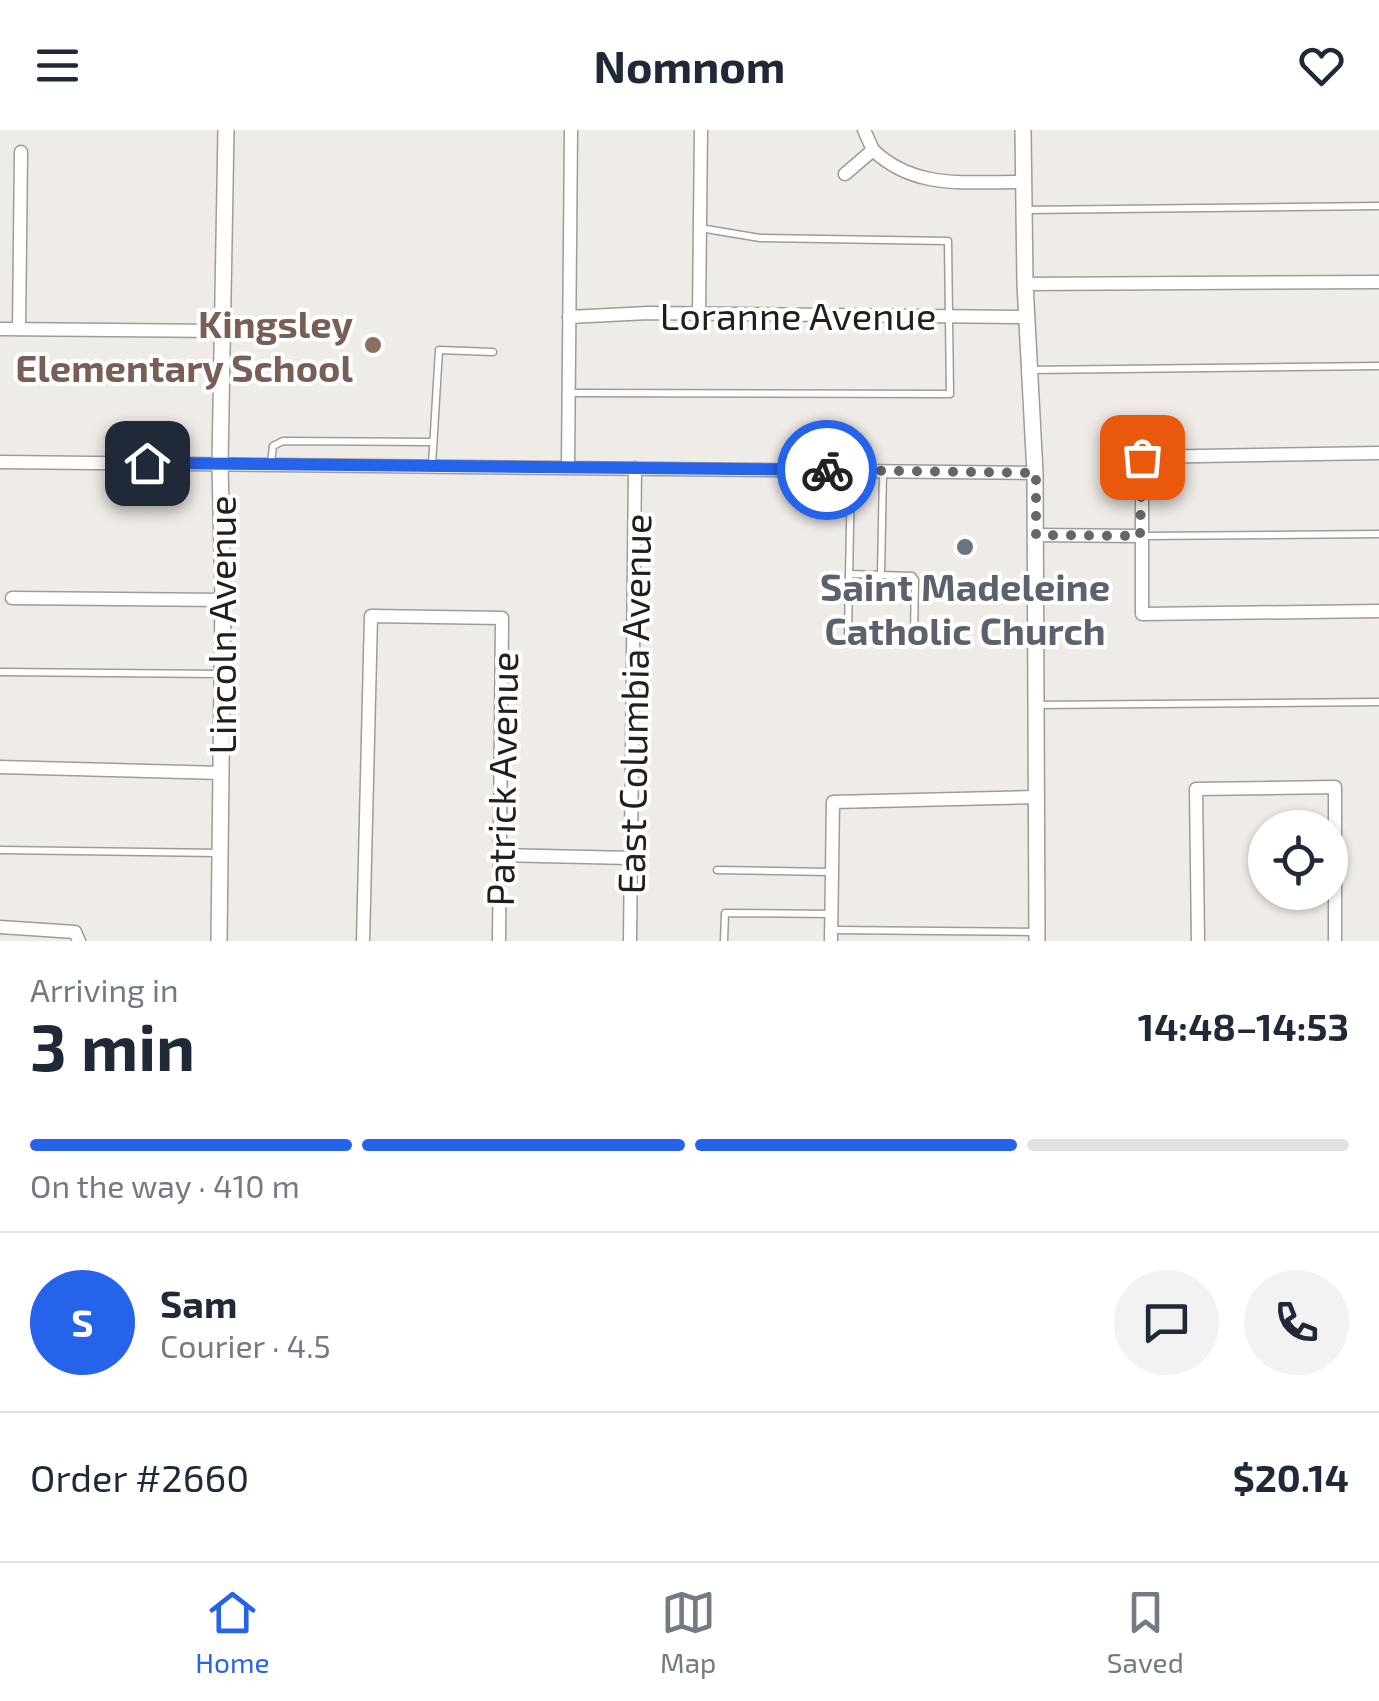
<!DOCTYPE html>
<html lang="en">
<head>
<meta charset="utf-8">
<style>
  :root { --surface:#fff; --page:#f2f2f3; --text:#1f2937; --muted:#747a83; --line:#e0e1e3; --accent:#2563eb }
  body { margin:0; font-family:"Exo 2",sans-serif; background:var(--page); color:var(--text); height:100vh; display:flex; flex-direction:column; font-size:38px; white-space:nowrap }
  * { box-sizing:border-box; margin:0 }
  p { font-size:32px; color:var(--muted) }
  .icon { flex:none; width:55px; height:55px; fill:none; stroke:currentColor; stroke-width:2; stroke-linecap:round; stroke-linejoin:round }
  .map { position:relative; height:811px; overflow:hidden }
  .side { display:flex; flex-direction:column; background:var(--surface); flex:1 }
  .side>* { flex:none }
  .buttons { position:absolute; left:1248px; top:680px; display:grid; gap:20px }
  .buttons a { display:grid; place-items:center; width:100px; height:100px; border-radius:50%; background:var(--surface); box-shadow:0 2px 8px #0004; font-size:50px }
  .pin { position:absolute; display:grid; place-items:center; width:85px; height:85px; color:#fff; margin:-42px; border-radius:20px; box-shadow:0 5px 15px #0006 }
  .courier { position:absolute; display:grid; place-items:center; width:100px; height:100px; margin:-50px; border:8px solid #2563eb; border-radius:50%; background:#fff; color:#222; box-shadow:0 2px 12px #0007 }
  .summary em { font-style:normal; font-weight:700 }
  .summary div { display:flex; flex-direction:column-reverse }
  .summary { display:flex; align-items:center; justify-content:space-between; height:170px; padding:0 30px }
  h1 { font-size:65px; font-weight:700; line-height:75px }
  .bar { display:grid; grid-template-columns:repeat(4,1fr); gap:15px 10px; align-content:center; height:120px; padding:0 30px }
  .bar i { height:12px; border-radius:8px; background:var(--line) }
  .bar .active { background:var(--accent) }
  .bar p { grid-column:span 4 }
  .line { display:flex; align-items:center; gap:25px; padding:0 30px; border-top:2px solid var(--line) }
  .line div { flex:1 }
  .round { display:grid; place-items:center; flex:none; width:105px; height:105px; border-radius:52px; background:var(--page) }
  header { display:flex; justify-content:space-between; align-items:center; height:130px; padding:0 30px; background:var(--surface); font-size:45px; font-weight:700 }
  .tab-bar { display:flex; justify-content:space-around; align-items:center; height:140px; border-top:2px solid var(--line); background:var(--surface); font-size:28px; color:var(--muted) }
  .tab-bar a { display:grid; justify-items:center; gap:5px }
  .tab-bar .active { color:var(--accent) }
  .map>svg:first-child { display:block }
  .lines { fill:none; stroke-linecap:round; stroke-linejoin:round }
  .service-casing { stroke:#9c9c9c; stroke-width:9 }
  .minor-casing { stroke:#9c9c9c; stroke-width:15 }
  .tertiary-casing { stroke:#9c9c9c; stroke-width:18 }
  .service { stroke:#fff; stroke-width:6 }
  .minor { stroke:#fff; stroke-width:12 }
  .tertiary { stroke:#fff; stroke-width:15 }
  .done { stroke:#686665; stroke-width:10; stroke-dasharray:0 18 }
  .route { stroke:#2563eb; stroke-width:12 }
  .education-dot { fill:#8d6e63; stroke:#fff; stroke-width:4 }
  .worship-dot { fill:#6b7280; stroke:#fff; stroke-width:4 }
  .labels { text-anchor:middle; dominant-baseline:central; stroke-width:8; stroke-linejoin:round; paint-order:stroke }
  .street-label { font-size:38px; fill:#1f1f1f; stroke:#fff }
  .education-label { font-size:38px; font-weight:bold; fill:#785e54; stroke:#fff; text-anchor:end }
  .worship-label { font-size:38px; font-weight:bold; fill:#5b616d; stroke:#fff }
</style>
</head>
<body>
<header><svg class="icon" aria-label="menu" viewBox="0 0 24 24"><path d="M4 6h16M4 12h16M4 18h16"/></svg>Nomnom<svg class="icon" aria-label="heart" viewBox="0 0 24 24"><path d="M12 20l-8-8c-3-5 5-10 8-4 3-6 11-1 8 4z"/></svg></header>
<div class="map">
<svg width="1379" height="811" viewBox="0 0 1379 811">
  <rect width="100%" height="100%" fill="#efebe7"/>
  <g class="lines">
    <defs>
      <g id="service">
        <polyline points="1025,80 1379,76"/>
        <polyline points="1030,240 1379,236"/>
        <polyline points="569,263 950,264 948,111 760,108 700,98"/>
        <polyline points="271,333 273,316 283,311 432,312"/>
        <polyline points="432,335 439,220 493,222"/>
        <polyline points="851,342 848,503 850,507 911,508 914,504 915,450 912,446 881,445 883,341"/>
        <polyline points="1141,406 1379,404"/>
        <polyline points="849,444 881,445"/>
        <polyline points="0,542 219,544"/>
        <polyline points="1035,575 1379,572"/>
        <polyline points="0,720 219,723"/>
        <polyline points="717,740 830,742"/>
        <polyline points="833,800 1036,802"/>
        <polyline points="724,811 725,783 831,784"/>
      </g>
      <g id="minor">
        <polyline points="864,0 873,20"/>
        <path d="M845 44 873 20C916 61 968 51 1023 52"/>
        <polyline points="1025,154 1379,152"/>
        <polyline points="699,184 701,0"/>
        <polyline points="569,187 648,183 1027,187"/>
        <polyline points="0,199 224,201"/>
        <polyline points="19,199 21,22"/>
        <polyline points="1379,323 1142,327 1142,484 1379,481"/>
        <polyline points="0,332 1035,343"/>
        <polyline points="568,337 571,0"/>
        <polyline points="1036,405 1140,406"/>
        <polyline points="12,468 223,470"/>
        <polyline points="0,637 222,643"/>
        <polyline points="500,725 631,728"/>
        <polyline points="0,797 75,802 79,811"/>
        <polyline points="363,811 371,486 502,488 499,811"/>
        <polyline points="630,811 635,338"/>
        <polyline points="831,811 833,672 1035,667"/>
        <polyline points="1198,811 1196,659 1335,657 1335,811"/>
      </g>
      <g id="tertiary">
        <polyline points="1023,0 1025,154 1035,343 1037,811"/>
        <polyline points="219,811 223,470 220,333 226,0"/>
      </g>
    </defs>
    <use href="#service" class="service-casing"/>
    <use href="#minor" class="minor-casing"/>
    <use href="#tertiary" class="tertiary-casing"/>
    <use href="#service" class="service"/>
    <use href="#minor" class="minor"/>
    <use href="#tertiary" class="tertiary"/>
  </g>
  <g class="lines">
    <polyline class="done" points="827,340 1036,343 1036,405 1140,406 1142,327"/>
    <polyline class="route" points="147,333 827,340"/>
  </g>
  <circle class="education-dot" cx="373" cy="215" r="10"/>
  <circle class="worship-dot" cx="965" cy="417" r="10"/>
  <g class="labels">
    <g class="street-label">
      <text x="798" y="185">Loranne Avenue</text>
      <text transform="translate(221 495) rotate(-90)">Lincoln Avenue</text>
      <text transform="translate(633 574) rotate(-89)">East Columbia Avenue</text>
      <text transform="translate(501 649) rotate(-89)">Patrick Avenue</text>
    </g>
    <g class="education-label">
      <text x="353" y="193">Kingsley<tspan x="353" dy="44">Elementary School</tspan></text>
    </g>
    <g class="worship-label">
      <text x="965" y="456">Saint Madeleine<tspan x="965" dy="44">Catholic Church</tspan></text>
    </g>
  </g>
</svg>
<div class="buttons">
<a><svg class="icon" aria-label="locate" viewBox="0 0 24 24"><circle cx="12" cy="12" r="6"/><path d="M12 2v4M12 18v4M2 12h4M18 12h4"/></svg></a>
</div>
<div class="pin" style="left:1142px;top:327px;background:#ea580c"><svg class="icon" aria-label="bag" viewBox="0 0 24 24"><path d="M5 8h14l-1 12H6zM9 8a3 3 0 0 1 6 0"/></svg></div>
<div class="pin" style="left:147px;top:333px;background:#1f2937"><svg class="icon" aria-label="home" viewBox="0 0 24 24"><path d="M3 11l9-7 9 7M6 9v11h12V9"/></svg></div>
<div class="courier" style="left:827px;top:340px"><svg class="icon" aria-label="bike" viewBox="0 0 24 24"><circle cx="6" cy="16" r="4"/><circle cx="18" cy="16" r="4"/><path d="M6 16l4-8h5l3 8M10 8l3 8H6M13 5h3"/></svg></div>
</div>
<section class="side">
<div class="summary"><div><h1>3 min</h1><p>Arriving in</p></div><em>14:48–14:53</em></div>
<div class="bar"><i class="active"></i><i class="active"></i><i class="active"></i><i></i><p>On the way · 410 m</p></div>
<div class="line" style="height:180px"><b class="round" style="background:var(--accent);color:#fff">S</b><div><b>Sam</b><p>Courier · 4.5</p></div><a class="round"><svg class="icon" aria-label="chat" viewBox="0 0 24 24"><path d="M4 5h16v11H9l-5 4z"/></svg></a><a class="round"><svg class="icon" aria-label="phone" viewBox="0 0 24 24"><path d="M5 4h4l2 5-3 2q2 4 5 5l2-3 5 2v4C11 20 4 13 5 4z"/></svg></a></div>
<div class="line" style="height:130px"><div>Order #2660</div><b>$20.14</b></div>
</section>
<nav class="tab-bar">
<a class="active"><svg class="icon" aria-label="home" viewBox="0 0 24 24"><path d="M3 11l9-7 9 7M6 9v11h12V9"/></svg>Home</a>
<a><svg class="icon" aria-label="map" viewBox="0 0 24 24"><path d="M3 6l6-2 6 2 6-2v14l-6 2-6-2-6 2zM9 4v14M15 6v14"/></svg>Map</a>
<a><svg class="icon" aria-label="saved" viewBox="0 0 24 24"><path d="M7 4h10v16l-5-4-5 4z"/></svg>Saved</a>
</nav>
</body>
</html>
